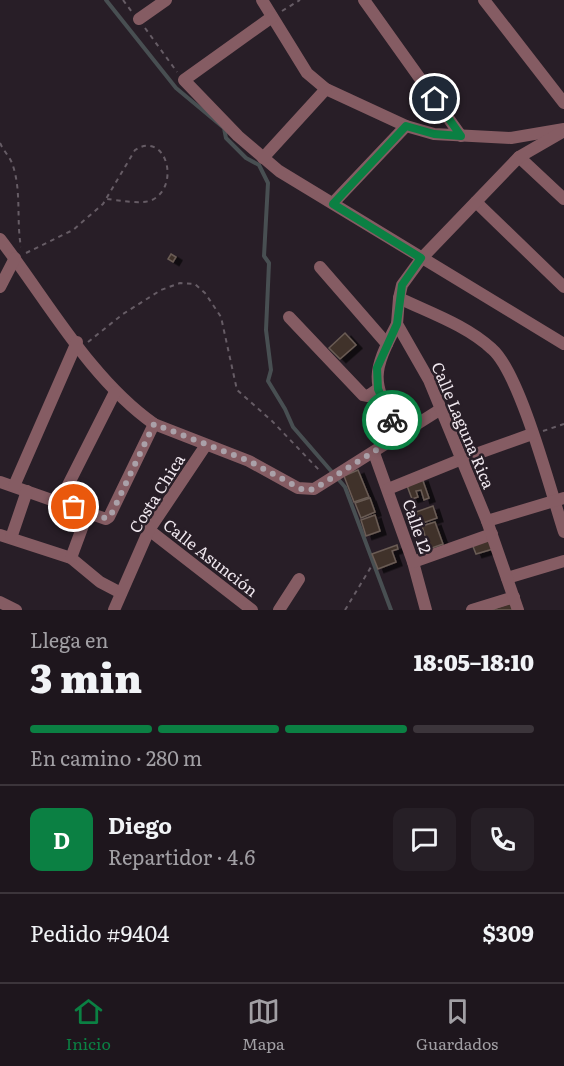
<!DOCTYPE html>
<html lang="es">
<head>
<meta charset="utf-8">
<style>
  :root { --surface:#1e161d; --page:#261f26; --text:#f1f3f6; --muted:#a19fa4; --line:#3c353b; --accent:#0b8043 }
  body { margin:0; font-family:Literata,serif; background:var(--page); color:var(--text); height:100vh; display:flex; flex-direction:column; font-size:22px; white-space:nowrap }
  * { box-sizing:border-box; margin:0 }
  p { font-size:20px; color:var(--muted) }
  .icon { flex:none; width:33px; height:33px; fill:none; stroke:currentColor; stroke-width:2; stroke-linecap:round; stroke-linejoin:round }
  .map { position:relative; height:610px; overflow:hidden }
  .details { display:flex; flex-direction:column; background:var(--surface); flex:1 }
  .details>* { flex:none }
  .pin { position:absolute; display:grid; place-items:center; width:51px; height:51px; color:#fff; margin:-26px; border:3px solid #fff; border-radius:50%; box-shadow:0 2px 6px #0007 }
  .courier { position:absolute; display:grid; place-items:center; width:60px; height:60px; margin:-30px; border:4px solid #0b8043; border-radius:50%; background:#fff; color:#222; box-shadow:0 2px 8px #0007 }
  .overview em { font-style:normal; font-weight:800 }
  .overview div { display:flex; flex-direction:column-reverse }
  .overview { display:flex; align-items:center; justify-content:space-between; height:102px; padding:0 30px }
  h1 { font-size:39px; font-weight:800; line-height:45px }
  .bar { display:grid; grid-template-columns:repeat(4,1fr); gap:9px 6px; align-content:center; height:72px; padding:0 30px }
  .bar i { height:8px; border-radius:4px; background:var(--line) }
  .bar .on { background:var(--accent) }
  .bar p { grid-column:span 4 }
  .line { display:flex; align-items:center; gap:15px; padding:0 30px; border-top:2px solid var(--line) }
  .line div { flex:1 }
  .round { display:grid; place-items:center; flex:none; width:63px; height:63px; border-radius:12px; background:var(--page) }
  .tabs { display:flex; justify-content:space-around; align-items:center; height:84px; border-top:2px solid var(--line); background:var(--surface); font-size:16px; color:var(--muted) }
  .tabs a { display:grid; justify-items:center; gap:3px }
  .tabs .on { color:var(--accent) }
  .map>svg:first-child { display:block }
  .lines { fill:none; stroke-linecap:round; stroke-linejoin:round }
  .stream { stroke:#484f52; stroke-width:4 }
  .building { fill:#40322c; stroke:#6a5c54; stroke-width:1.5; filter:url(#shadow) }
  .path { stroke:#665c65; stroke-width:2; stroke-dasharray:4.5 4.5; stroke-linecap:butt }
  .street { stroke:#855c63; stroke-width:12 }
  .done { stroke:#aaa1a9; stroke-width:6; stroke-dasharray:0 10.8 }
  .route { stroke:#0b8043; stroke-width:8 }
  .labels { text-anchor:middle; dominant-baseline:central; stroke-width:5; stroke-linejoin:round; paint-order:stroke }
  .street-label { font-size:16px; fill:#f0e8ef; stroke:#281e27 }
</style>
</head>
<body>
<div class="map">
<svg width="564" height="610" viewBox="0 0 564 610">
  <defs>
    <filter id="shadow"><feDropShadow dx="6" dy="3.5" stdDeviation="0" flood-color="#0009"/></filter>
  </defs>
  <rect width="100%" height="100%" fill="#281e27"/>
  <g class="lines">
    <polyline class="stream" points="106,0 176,88 224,128 226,138 246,158 259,165 268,183 264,256 269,263 266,330 271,370 268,381 285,409 293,427 345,487 391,610"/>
  </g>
  <g class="building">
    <polygon points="171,254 176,257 173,262 168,259"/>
    <polygon points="345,333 356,345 340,359 329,348"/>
    <polygon points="358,470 369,497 354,502 344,476"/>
    <polygon points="422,478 429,498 424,500 421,490 416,491 418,497 412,499 406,483"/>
    <polygon points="370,498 375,512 361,518 355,503"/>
    <polygon points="433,506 437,518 420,524 416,512"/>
    <polygon points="375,515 380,531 366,536 361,520"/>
    <polygon points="435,522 443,544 429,549 422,526"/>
    <polygon points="490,538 493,549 476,554 472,544"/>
    <polygon points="397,545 398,549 392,551 396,562 378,569 372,554"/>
    <polygon points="511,603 513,610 490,610"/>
  </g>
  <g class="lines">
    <g class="path">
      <polyline points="123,0 132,12"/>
      <polyline points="282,11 300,0"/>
      <polyline points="145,28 177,72"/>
      <path d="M0 143C3 150 9 156 12 163 22 190 16 220 21 247"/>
      <path d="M26 253 73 230 103 204 135 150C166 130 181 186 152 200 141 205 119 200 106 199"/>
      <polyline points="88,342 123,314 161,290 180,283 195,284 205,293 221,317 237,390 272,421 320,471"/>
      <polyline points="543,431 564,424"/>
      <polyline points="345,610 371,567"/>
    </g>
    <g class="street">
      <polyline points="262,0 307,73 326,89 406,126 434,134 511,138 564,129"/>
      <polyline points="364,0 461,136"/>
      <polyline points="484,0 564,103"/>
      <polyline points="272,17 184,80 238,136 279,171 564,344"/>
      <polyline points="139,19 166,0"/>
      <polyline points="519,157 564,199"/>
      <polyline points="263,158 326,89"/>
      <polyline points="476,202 564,287"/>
      <polyline points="333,203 406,126"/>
      <path d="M0 239C47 300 90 379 154 424L249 461 298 488 314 489 441 409"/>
      <polyline points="320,267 387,344"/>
      <polyline points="0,287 15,258"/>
      <path d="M399 298C430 313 466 325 492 349 520 373 551 492 564 532"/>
      <polyline points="289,317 363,395 368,396 378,389"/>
      <path d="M397 324C368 380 374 381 399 436"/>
      <polyline points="374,453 413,562 426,610"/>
      <polyline points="0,482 106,519 109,517 154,424"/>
      <polyline points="14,486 77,342"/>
      <polyline points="388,489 462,459 532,434"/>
      <polyline points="60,501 115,392"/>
      <polyline points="487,521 564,498"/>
      <polyline points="149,530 252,610"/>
      <polyline points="0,535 71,558 100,582 121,593"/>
      <polyline points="11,538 27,491"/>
      <polyline points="71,558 88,512"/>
      <polyline points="413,562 492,534"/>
      <polyline points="507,578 564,561"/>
      <polyline points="0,602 16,610"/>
      <polyline points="114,610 149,530 206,445"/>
      <polyline points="279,610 299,579"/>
      <polyline points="472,610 514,597"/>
      <polyline points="518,610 487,521 429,380 397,324 399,298 402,285 421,259 519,157 564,131"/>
    </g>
  </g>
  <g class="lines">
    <polyline class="done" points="74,507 101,518 110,517 154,424 249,461 305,491 314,489 399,436 392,420"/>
    <polyline class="route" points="392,420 378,389 377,368 397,324 402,285 421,258 333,204 406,126 434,134 461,136 435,99"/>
  </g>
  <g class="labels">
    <g class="street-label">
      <text transform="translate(464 425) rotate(67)">Calle Laguna Rica</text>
      <text transform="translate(156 493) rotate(-58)">Costa Chica</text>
      <text transform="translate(418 526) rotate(71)">Calle 12</text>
      <text transform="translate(211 557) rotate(38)">Calle Asunción</text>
    </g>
  </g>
</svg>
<div class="pin" style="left:74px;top:507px;background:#ea580c"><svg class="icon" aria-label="bag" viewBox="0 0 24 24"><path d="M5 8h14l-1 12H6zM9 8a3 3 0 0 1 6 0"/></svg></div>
<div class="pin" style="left:435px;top:99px;background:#1f2937"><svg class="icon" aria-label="home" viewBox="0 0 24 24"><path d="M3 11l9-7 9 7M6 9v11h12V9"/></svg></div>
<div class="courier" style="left:392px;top:420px"><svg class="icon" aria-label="bike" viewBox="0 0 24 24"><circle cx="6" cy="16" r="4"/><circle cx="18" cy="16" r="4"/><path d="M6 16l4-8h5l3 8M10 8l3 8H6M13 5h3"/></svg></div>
</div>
<section class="details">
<div class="overview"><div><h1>3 min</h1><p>Llega en</p></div><em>18:05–18:10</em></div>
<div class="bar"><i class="on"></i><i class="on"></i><i class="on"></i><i></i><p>En camino · 280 m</p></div>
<div class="line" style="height:108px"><b class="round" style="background:var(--accent);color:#fff">D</b><div><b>Diego</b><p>Repartidor · 4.6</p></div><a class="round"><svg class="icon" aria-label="chat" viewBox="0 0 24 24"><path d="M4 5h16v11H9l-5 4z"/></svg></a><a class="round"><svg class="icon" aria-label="phone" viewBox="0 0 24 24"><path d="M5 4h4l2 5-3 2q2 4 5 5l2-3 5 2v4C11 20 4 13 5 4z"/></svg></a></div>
<div class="line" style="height:78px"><div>Pedido #9404</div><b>$309</b></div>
</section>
<nav class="tabs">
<a class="on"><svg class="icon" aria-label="home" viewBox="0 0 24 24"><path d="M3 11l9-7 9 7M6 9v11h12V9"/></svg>Inicio</a>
<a><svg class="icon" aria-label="map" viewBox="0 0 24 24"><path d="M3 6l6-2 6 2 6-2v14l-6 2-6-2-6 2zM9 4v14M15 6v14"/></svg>Mapa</a>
<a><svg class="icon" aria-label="saved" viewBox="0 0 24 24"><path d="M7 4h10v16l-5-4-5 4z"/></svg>Guardados</a>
</nav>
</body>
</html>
